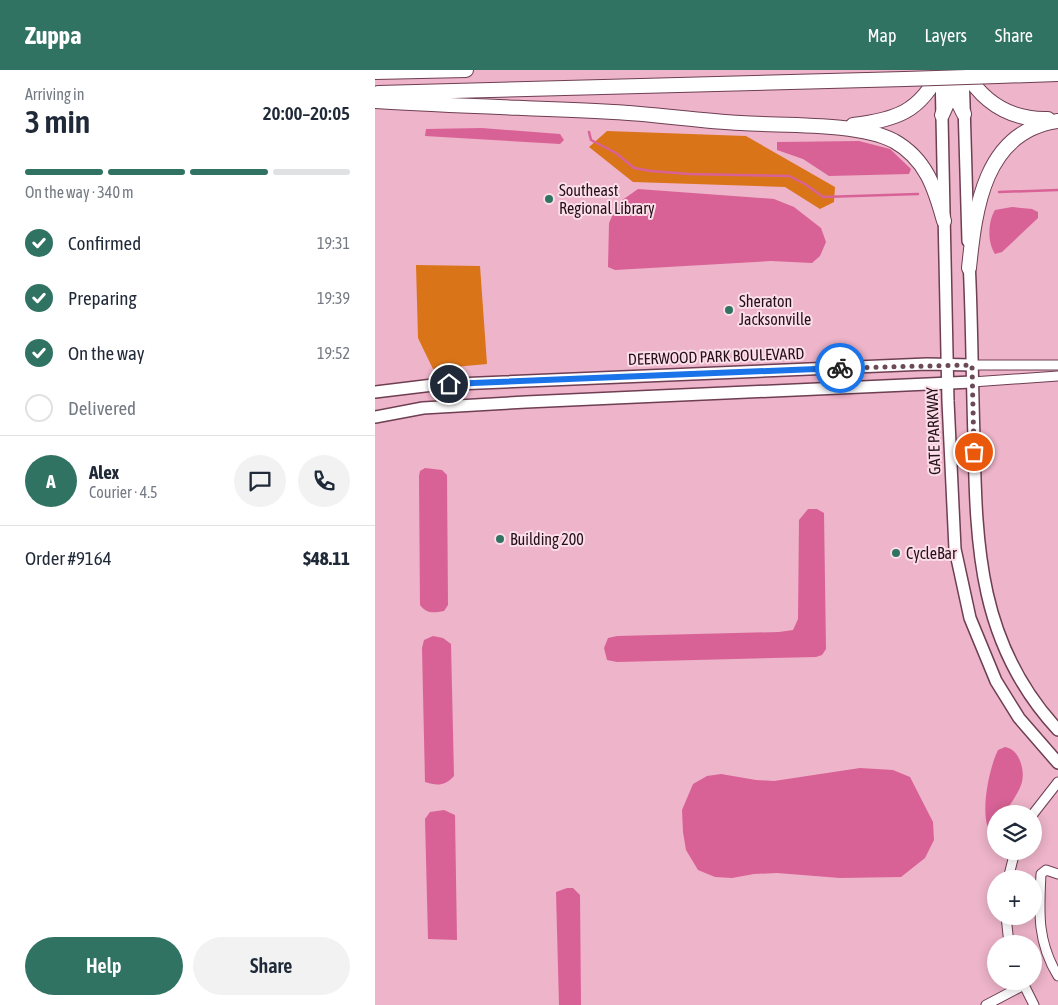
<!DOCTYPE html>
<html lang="en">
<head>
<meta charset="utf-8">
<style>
  :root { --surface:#fff; --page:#f2f2f3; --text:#1f2937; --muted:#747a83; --line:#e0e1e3; --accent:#317363 }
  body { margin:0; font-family:"Asap Condensed",sans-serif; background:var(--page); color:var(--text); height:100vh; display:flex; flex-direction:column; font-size:19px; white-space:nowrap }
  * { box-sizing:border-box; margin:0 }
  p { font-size:16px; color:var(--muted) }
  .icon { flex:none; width:28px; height:28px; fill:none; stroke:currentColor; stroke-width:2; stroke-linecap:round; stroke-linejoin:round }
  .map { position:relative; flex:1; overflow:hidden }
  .sheet { display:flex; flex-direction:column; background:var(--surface); width:375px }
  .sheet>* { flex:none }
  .fabs { position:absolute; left:612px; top:735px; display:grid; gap:10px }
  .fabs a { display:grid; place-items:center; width:55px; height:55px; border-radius:50%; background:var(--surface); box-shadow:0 2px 12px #0003; font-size:25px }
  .pin { position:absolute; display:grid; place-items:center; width:42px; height:42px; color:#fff; margin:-21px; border:2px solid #fff; border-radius:50%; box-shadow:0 1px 5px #0007 }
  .courier { position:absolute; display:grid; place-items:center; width:50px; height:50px; margin:-25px; border:4px solid #1a73e8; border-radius:50%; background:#fff; color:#222; box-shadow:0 1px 6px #0007 }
  .overview em { font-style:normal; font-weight:600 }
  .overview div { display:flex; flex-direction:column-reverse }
  .overview { display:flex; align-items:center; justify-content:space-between; height:85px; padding:0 25px }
  h1 { font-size:32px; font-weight:600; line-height:38px }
  .bar { display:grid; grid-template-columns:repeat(4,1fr); gap:8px 5px; align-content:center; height:60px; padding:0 25px }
  .bar i { height:6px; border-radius:4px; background:var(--line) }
  .bar .on { background:var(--accent) }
  .bar p { grid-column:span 4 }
  .line { display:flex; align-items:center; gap:12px; padding:0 25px; border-top:1px solid var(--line) }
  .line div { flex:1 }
  .round { display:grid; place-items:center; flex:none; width:52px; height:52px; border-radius:26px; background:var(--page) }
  ol { padding:0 25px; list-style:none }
  li { display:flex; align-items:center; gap:15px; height:55px }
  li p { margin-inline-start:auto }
  li .icon { padding:5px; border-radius:50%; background:var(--accent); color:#fff; stroke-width:4 }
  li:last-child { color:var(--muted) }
  li i { width:28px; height:28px; border:2px solid var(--line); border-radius:50% }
  .cta { display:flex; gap:10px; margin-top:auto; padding:10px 25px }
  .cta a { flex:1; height:58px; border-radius:30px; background:var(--accent); color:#fff; font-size:20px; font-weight:600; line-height:58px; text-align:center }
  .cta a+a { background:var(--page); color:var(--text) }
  header { display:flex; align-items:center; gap:30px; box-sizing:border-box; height:70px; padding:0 25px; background:var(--accent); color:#fff }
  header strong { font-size:24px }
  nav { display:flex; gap:28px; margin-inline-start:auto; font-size:18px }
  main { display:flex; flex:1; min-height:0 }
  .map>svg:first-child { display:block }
  .forest { fill:#da7419 }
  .water { fill:#d86296 }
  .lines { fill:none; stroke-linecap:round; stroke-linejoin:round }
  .stream { stroke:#d86296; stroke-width:2.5 }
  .minor-casing { stroke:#6e3e52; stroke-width:11 }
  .major-casing { stroke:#6e3e52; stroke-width:14 }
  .highway-casing { stroke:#6e3e52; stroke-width:16 }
  .minor { stroke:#fff; stroke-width:9 }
  .major { stroke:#fff; stroke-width:11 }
  .highway { stroke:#fff; stroke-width:14 }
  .highway-bridge-casing { stroke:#6e3e52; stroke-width:16; stroke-linecap:butt }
  .highway-bridge { stroke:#fff; stroke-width:14 }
  .done { stroke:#6b4956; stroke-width:5; stroke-dasharray:0 9 }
  .route { stroke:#1a73e8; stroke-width:6 }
  .poi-dot { fill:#317363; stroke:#fcdee9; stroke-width:2 }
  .labels { text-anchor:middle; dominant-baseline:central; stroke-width:4; stroke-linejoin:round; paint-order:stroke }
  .poi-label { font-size:16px; fill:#241018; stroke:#fcdee9; text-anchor:start }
  .street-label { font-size:16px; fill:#241018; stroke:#fcdee9 }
</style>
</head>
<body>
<header>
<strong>Zuppa</strong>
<nav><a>Map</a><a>Layers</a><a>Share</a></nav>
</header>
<main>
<section class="sheet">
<div class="overview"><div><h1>3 min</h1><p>Arriving in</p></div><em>20:00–20:05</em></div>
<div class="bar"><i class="on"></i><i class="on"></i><i class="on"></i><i></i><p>On the way · 340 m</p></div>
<ol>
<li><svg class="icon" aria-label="check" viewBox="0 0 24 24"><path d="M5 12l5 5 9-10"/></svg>Confirmed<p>19:31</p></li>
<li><svg class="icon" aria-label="check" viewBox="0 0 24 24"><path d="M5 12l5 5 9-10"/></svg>Preparing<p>19:39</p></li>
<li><svg class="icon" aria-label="check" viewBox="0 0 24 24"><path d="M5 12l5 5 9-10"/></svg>On the way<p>19:52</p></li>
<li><i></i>Delivered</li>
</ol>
<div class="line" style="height:90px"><b class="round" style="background:var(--accent);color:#fff">A</b><div><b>Alex</b><p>Courier · 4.5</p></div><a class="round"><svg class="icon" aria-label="chat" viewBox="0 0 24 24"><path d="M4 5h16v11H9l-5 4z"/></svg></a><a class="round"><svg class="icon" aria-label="phone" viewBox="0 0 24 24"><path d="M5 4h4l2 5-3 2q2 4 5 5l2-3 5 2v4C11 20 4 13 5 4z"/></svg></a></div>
<div class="line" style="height:65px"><div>Order #9164</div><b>$48.11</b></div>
<div class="cta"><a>Help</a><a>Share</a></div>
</section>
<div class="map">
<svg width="683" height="935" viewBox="0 0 683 935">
  <rect width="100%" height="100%" fill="#eeb4c9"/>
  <g class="forest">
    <polygon points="232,61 371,66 460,117 459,132 445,139 410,117 258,112 214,77"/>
    <polygon points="41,195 105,196 112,294 58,299 43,268"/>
  </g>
  <g class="water">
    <polygon points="107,58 185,64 189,70 185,74 50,66 51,59"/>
    <polygon points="484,71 515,79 536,99 534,104 454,106 428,89 402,80 402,72"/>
    <polygon points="263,119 399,129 419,137 446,158 451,172 445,186 437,193 396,191 240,200 233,197 234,153 243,133"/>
    <path d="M637 137 657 139 663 142V148L627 182 620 184C612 172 613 151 620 140Z"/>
    <path d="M50 398 67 400 72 405 73 535 69 541C58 543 52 544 45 535L44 406 45 401Z"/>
    <polygon points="433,439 442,439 449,443 451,579 447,585 441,587 242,592 232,590 229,578 233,568 242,566 404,562 418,560 423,549 424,450"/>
    <path d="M58 566 68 568 76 574 79 706C70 716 62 716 50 712L47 578 49 570Z"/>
    <path d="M630 677C644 679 650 699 647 712 644 723 635 734 629 744H621V758L617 765C603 749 614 698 623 680Z"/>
    <polygon points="485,698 518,700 535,707 558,752 559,770 550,788 526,807 465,808 402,803 379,804 357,808 340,807 323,800 311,780 308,762 307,740 318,714 332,706 346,704 381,710 399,711"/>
    <polygon points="69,740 80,745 82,870 53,869 50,749 55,742"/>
    <polygon points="192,818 198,818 205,825 206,935 184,935 181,822"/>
  </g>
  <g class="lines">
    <g class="stream">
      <polyline points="214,62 216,70 241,83 259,98 276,101 314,104 414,106 430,114 448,127 543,124"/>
      <polyline points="624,122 683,120"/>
    </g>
    <defs>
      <g id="minor">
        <polyline points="597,295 683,295"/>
        <polyline points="597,312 683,306"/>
        <polyline points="658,744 683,712"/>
        <path d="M683 804 671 800 666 804C664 842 662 872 683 906"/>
        <polyline points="633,809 640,781"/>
        <polyline points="631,846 634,874"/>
        <polyline points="647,911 659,935"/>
        <polyline points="611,935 649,915"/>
      </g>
      <g id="major">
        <polyline points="566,0 573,331 580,479 595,548 621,611 644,648 683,693"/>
        <polyline points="588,0 593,171"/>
        <path d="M594 190C597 249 597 309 599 368 601 478 604 575 683 660"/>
        <polyline points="0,322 58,315 552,294 597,295"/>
        <polyline points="0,347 48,338 151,332 597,312"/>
      </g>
      <g id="highway">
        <polyline points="567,0 589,44"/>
        <path d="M589 0C608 33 635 50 673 49"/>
        <polyline points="0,2 91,0"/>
        <polyline points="623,6 683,4"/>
        <polyline points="3,23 530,9"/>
        <path d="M0 31C79 36 159 38 238 42 281 44 323 51 366 53 407 56 483 52 519 71 551 89 560 118 569 151"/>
        <polyline points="567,45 580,16"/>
        <path d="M478 55C520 50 546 42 565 0"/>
        <path d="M594 198C600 139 609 61 683 51"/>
      </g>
    </defs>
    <use href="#minor" class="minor-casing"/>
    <use href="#major" class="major-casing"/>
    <use href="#highway" class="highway-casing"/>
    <use href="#minor" class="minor"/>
    <use href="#major" class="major"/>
    <use href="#highway" class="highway"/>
    <defs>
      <polyline id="highway-bridge" points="530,9 623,6"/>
    </defs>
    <use href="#highway-bridge" class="highway-bridge-casing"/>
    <use href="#highway-bridge" class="highway-bridge"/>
  </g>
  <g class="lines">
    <polyline class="done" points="465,298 597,295 599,382"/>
    <polyline class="route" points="74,314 465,298"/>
  </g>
  <g class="poi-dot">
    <circle cx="174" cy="129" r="5"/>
    <circle cx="354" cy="240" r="5"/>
    <circle cx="125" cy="469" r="5"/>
    <circle cx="521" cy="483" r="5"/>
  </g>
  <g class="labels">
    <g class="poi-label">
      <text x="184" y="120">Southeast<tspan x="184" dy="18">Regional Library</tspan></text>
      <text x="364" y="231">Sheraton<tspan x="364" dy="18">Jacksonville</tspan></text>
      <text x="135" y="469">Building 200</text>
      <text x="531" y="483">CycleBar</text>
    </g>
    <g class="street-label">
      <text transform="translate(341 286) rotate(-2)">DEERWOOD PARK BOULEVARD</text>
      <text transform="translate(558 361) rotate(-92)">GATE PARKWAY</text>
    </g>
  </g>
</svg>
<div class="fabs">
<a><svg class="icon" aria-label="layers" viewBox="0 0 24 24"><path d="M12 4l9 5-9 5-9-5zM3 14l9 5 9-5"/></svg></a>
<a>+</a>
<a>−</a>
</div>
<div class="pin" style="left:599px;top:382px;background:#ea580c"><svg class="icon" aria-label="bag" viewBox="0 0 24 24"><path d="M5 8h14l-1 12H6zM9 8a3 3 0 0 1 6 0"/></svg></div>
<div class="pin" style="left:74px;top:314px;background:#1f2937"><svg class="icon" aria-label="home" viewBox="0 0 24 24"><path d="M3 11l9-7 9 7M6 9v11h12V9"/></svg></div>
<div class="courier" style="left:465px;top:298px"><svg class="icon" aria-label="bike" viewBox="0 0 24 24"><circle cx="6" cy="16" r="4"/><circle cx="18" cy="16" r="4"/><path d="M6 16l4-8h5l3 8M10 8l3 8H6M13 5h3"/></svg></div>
</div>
</main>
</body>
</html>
